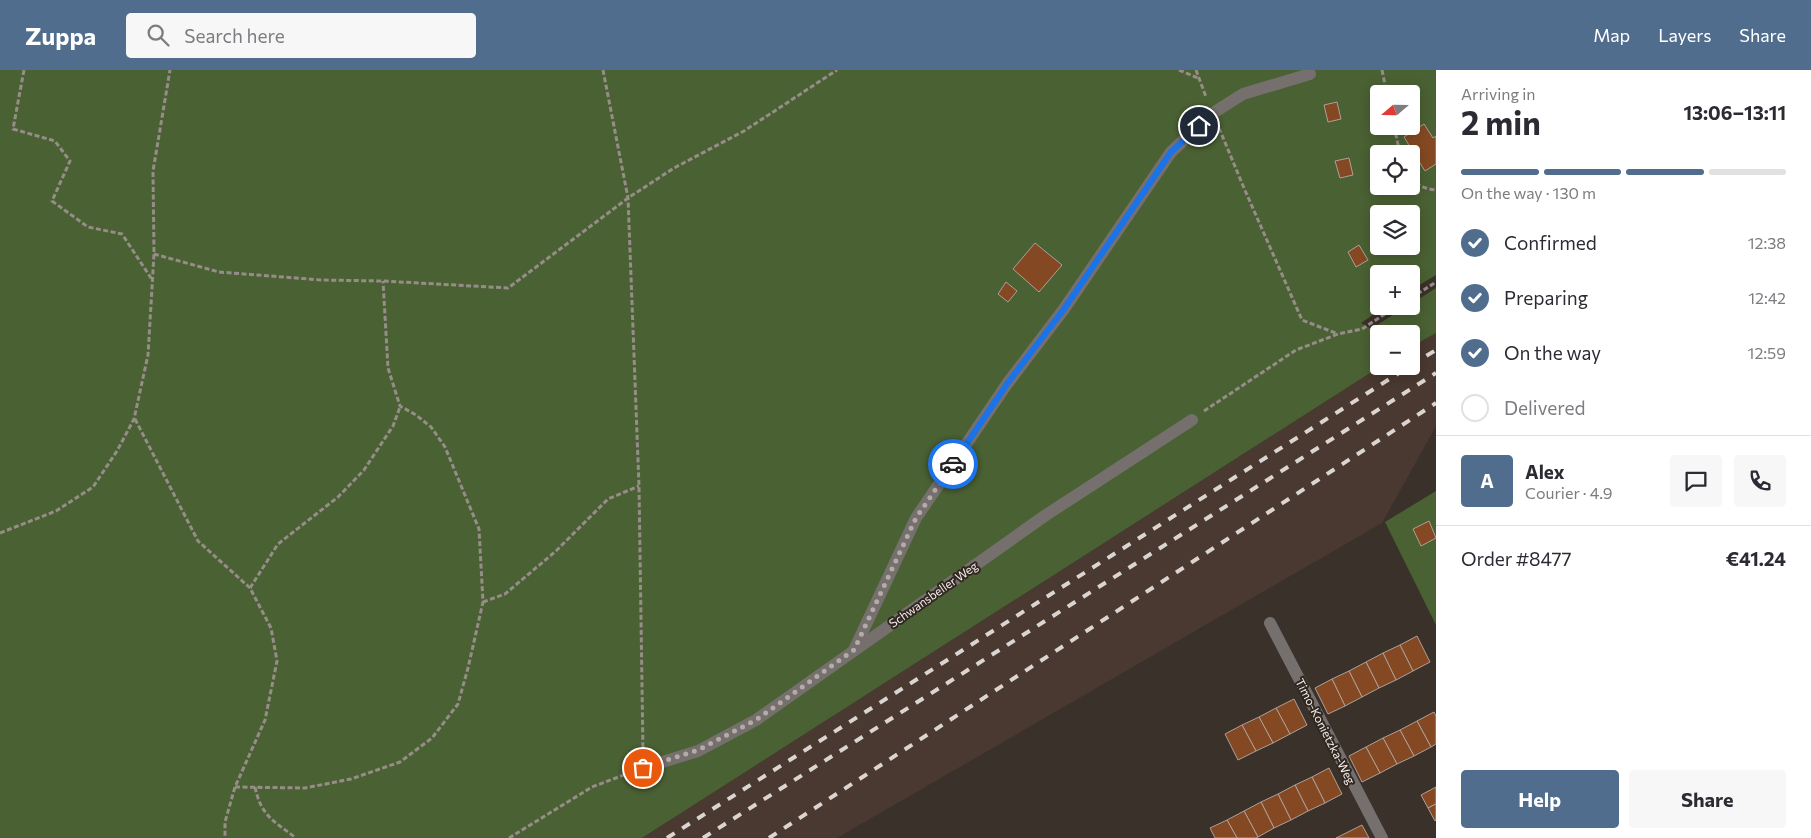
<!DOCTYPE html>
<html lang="en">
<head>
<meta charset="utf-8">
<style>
  :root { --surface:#fff; --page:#f7f7f7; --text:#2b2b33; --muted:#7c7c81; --line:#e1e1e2; --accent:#516d8d }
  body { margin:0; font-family:Commissioner,sans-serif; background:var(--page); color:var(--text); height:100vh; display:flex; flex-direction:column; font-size:19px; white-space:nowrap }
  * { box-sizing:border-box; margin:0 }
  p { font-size:16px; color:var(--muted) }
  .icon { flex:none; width:28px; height:28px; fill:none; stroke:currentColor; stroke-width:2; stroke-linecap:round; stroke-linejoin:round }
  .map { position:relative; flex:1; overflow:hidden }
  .side { display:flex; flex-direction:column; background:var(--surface); width:375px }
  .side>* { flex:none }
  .needle { width:32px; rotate:250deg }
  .tools { position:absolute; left:1370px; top:15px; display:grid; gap:10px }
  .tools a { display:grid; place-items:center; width:50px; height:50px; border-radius:5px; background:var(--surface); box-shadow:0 2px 12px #0003; font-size:25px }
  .pin { position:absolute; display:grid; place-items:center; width:42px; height:42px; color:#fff; margin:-21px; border:2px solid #fff; border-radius:50%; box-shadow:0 1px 5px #0007 }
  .courier { position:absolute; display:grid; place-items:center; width:50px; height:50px; margin:-25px; border:4px solid #1a73e8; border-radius:50%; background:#fff; color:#222; box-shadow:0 1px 6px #0007 }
  .summary em { font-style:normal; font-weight:700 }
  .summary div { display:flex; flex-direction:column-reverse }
  .summary { display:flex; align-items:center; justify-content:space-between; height:85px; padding:0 25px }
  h1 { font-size:32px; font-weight:700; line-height:38px }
  .bar { display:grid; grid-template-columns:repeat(4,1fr); gap:8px 5px; align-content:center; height:60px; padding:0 25px }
  .bar i { height:6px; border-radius:4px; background:var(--line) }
  .bar .selected { background:var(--accent) }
  .bar p { grid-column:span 4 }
  .line { display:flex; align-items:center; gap:12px; padding:0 25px; border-top:1px solid var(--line) }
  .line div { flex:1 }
  .round { display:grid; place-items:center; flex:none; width:52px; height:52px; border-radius:5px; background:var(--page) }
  ol { padding:0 25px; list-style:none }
  li { display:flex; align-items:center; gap:15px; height:55px }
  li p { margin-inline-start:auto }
  li .icon { padding:5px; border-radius:50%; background:var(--accent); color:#fff; stroke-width:4 }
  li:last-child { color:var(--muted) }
  li i { width:28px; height:28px; border:2px solid var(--line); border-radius:50% }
  .button { display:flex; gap:10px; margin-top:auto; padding:10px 25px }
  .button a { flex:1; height:58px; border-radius:5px; background:var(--accent); color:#fff; font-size:20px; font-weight:700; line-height:58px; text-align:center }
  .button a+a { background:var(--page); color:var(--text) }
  header { display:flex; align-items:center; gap:30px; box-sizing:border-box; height:70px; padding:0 25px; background:var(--accent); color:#fff }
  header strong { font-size:24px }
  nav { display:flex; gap:28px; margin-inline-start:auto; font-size:18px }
  .search { width:350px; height:45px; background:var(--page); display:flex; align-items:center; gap:12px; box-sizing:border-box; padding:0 18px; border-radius:5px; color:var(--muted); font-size:19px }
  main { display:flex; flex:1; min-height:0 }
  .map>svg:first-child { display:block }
  .built { fill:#493930 }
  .green { fill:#4a6133; fill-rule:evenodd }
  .building { fill:#844922; stroke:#ada099 }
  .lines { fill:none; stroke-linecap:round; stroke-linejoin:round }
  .path { stroke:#968d88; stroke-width:3; stroke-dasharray:5 2.5; stroke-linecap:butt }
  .minor { stroke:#756f6d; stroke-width:12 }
  .rail { stroke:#dbd4d0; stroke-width:4; stroke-dasharray:9 9; stroke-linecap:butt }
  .done { stroke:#b3aba6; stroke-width:5; stroke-dasharray:0 9 }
  .route { stroke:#1a73e8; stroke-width:6 }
  .labels { text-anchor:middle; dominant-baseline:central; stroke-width:4; stroke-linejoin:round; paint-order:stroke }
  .street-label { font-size:12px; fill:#f3ece8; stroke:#312721 }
</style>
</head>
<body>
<header>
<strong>Zuppa</strong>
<div class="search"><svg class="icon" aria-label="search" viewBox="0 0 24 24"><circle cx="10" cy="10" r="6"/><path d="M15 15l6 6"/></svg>Search here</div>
<nav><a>Map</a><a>Layers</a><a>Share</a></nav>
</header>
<main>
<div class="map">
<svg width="1436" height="768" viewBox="0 0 1436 768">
  <rect width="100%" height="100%" fill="#3b312b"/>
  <polygon class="built" points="1436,263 1436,356 1382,453 837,768 642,768 1381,296 1411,296 1411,277"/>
  <g class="green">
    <path d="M0 0H1436V205L1411 220V204H1379V236H1386L1361 253 1371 259 1407 236H1411V234L1436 218V263L1411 277V264H1379V296H1381L642 768H0ZM1379 24H1411V56H1379ZM1379 84H1411V116H1379ZM1379 144H1411V176H1379Z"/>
    <polygon points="1436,421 1436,555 1385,452"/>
  </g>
  <g class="building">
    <polygon points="1337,32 1341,49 1328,52 1324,35"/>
    <polygon points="1424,54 1433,68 1436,66 1436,94 1425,101 1404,67"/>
    <polygon points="1349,88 1353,105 1340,108 1335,91"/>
    <polygon points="1035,173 1062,195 1039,222 1013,199"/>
    <polygon points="1359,175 1368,190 1356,197 1348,182"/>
    <polygon points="1006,212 1017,221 1008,232 998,224"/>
    <polygon points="1429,451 1436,468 1421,476 1413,459"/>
    <polygon points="1417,566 1430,592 1413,601 1400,575"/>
    <polygon points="1400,575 1413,601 1396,610 1383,583"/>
    <polygon points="1383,583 1396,610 1379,618 1366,592"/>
    <polygon points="1366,592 1379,618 1362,627 1349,601"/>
    <polygon points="1349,601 1362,627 1345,636 1332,609"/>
    <polygon points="1332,609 1345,636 1328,644 1315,618"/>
    <polygon points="1294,629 1307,655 1290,664 1276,638"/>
    <polygon points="1276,638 1290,664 1273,673 1259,647"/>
    <polygon points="1434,642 1436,646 1436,674 1431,677 1417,651"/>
    <polygon points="1259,647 1273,673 1256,681 1242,655"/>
    <polygon points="1417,651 1431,677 1414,686 1400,660"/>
    <polygon points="1242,655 1256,681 1238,690 1225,664"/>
    <polygon points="1400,660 1414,686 1397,694 1383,668"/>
    <polygon points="1383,668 1397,694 1380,703 1366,677"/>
    <polygon points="1366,677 1380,703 1362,712 1349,686"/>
    <polygon points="1329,698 1342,724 1325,733 1312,707"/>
    <polygon points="1312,707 1325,733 1308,741 1295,715"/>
    <polygon points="1295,715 1308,741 1291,750 1278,724"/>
    <polygon points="1436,717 1436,734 1428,738 1421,725"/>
    <polygon points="1278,724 1291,750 1274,758 1261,732"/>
    <polygon points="1261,732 1274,758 1258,767 1244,741"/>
    <polygon points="1436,734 1436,750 1435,751 1428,738"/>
    <polygon points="1244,741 1258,767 1256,768 1237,768 1227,750"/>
    <polygon points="1227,750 1237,768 1215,768 1210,758"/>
    <polygon points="1362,755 1369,768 1336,768"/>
  </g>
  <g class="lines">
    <g class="path">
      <polyline points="24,0 13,59 55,71 70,91 52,131 88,157 122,164 153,211"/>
      <polyline points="603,0 628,128 639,416 643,682"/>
      <polyline points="1179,0 1198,8"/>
      <polyline points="1196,0 1206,27"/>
      <polyline points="1382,0 1387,24"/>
      <polyline points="1394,56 1400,84"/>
      <polyline points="1219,58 1244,118 1302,250 1338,264"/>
      <path d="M1411 107C1417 116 1426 119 1436 120"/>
      <polyline points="154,184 219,202 321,210 383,211 508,218 628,128 674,98 744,61 837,0"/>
      <polyline points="1411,228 1436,212"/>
      <polyline points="1204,341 1296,280 1338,264 1362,259 1397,236"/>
      <polyline points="135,349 198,471 250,518 271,558 277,591 265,650 235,717 225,752 225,768"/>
      <polyline points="0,463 56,441 93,417 117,381 134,349 148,285 154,184 153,101 170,0"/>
      <polyline points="250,518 278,474 338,427 364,400 393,356 400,337"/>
      <polyline points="483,532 505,524 556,481 608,429 639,416"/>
      <polyline points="235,717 305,718 351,709 400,692 432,668 458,634 468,598 483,532 479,459 445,377 431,357 416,345 400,336 388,298 383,211"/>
      <path d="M255 717C261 746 274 751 296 768"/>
      <polyline points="509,768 592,717 629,703"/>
    </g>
    <g class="minor">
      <polyline points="1270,553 1382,768"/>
      <polyline points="854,580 916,448 1007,314 1064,239 1171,82 1213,43 1243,24 1310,4"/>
      <polyline points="643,698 698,681 756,650 1046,445 1192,350"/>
    </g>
    <g class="rail">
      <polyline points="1411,295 1436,280"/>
      <polyline points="667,768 1410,296"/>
      <polyline points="703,768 1436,303"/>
      <polyline points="769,768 1436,333"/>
    </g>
  </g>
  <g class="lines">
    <polyline class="done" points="643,698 698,680 756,650 854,580 916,448 953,394"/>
    <polyline class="route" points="953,394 1007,314 1064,239 1171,82 1199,56"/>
  </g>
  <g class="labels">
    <g class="street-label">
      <text transform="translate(933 524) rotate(-35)">Schwansbeller Weg</text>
      <text transform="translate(1326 661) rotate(63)">Timo-Konietzka-Weg</text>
    </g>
  </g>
</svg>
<div class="tools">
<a><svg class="needle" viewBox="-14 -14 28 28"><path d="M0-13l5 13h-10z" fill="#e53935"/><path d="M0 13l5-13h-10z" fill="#7c7c81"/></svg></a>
<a><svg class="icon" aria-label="locate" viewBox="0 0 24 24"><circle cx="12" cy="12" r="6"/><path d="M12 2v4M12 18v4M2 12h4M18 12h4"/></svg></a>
<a><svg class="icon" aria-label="layers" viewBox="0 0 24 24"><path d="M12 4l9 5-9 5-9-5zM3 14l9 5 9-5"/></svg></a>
<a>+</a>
<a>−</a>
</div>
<div class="pin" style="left:643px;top:698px;background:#ea580c"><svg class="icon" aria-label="bag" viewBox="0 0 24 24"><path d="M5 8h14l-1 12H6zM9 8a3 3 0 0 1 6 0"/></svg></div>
<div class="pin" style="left:1199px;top:56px;background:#1f2937"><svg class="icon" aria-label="home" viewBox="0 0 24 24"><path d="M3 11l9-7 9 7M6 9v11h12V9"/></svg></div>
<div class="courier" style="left:953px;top:394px"><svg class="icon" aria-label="car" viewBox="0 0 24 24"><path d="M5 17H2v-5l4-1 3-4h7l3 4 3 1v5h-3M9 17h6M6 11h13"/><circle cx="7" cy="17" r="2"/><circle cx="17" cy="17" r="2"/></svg></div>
</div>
<section class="side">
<div class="summary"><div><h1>2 min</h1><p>Arriving in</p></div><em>13:06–13:11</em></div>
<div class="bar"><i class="selected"></i><i class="selected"></i><i class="selected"></i><i></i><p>On the way · 130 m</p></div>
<ol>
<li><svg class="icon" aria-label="check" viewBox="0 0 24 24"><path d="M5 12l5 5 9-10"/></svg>Confirmed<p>12:38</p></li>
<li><svg class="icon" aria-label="check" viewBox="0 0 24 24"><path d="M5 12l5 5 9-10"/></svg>Preparing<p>12:42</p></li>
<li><svg class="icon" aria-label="check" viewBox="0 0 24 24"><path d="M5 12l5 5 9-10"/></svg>On the way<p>12:59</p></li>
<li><i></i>Delivered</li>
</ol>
<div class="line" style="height:90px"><b class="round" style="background:var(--accent);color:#fff">A</b><div><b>Alex</b><p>Courier · 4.9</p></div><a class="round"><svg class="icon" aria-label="chat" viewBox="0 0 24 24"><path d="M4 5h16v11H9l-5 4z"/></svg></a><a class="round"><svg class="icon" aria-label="phone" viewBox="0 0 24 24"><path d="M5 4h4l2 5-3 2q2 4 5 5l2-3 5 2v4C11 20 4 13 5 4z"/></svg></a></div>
<div class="line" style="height:65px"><div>Order #8477</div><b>€41.24</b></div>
<div class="button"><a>Help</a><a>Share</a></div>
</section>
</main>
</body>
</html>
